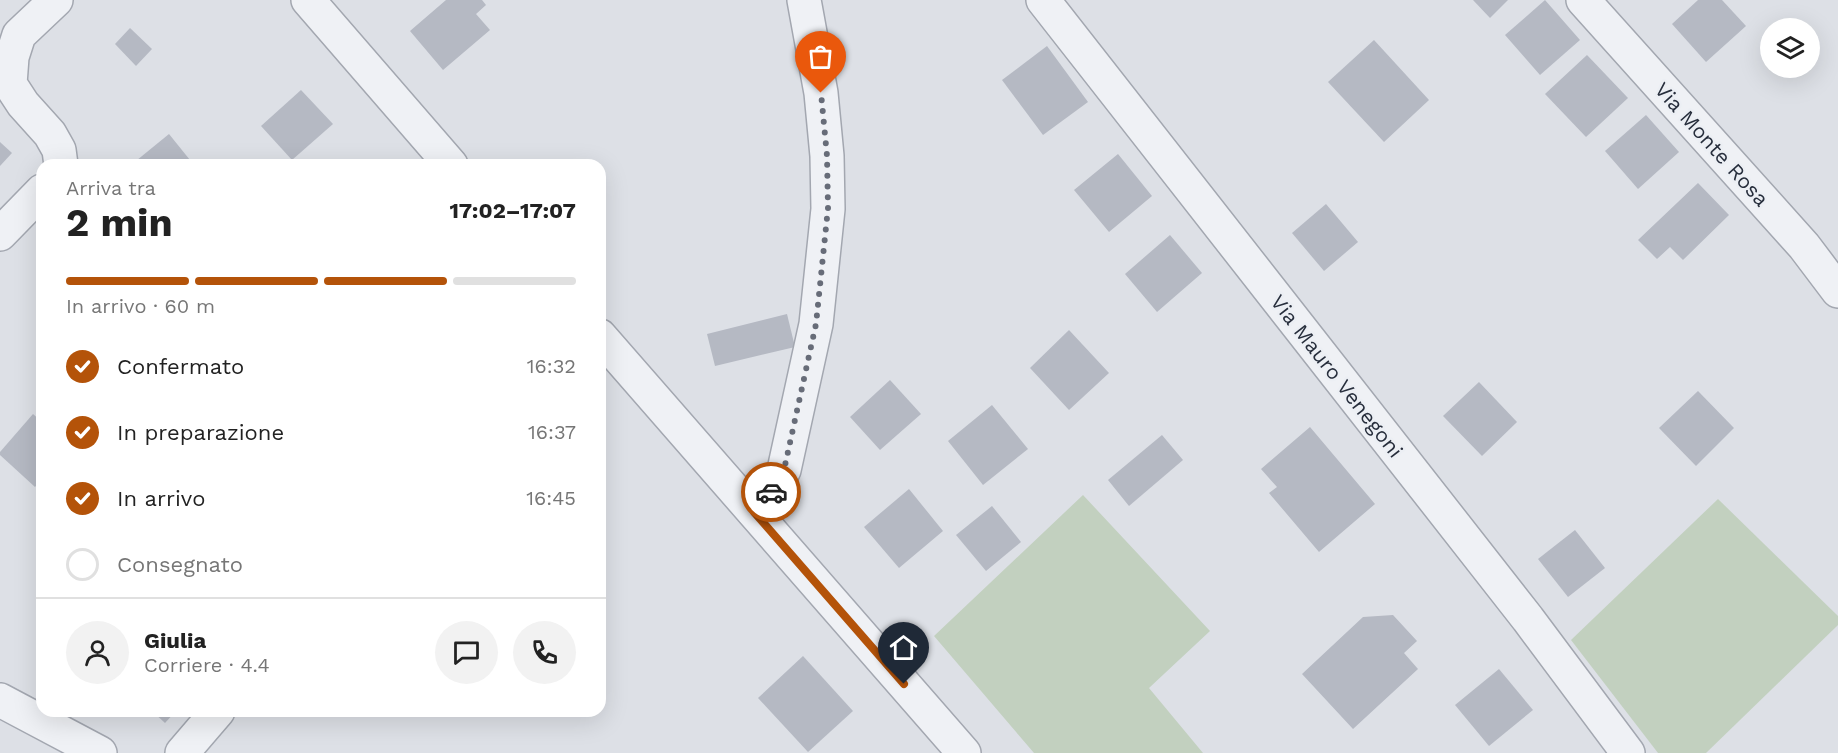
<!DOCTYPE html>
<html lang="it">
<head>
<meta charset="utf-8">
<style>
  :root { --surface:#fff; --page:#f2f2f2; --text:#222; --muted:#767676; --line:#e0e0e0; --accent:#b45309 }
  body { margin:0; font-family:"Work Sans",sans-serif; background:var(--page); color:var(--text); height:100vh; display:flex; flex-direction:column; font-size:22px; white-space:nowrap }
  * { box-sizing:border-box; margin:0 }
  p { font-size:20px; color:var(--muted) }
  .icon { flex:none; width:33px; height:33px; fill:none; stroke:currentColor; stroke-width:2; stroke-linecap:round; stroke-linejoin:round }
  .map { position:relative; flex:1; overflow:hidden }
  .drawer { position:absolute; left:36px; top:159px; width:570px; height:558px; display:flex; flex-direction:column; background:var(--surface); border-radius:18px; box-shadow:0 6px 24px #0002 }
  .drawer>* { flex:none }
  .controls { position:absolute; left:1760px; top:18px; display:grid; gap:12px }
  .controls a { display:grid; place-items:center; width:60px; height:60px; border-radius:50%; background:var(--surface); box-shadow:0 6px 24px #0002; font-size:30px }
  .pin { position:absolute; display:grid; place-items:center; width:51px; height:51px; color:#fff; margin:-62px -26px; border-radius:50% 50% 50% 0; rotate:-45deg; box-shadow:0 0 6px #0007 }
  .pin .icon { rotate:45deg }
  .courier { position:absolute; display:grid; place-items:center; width:60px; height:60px; margin:-30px; border:4px solid #b45309; border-radius:50%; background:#fff; color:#222; box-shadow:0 2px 8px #0007 }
  .summary em { font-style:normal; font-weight:700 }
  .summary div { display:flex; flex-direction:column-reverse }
  .summary { display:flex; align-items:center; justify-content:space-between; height:102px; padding:0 30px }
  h1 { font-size:39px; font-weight:700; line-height:45px }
  .bar { display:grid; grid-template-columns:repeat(4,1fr); gap:9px 6px; align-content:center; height:72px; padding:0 30px }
  .bar i { height:8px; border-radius:4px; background:var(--line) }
  .bar .on { background:var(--accent) }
  .bar p { grid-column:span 4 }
  .line { display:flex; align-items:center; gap:15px; padding:0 30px; border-top:2px solid var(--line) }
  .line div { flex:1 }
  .round { display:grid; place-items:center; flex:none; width:63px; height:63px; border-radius:32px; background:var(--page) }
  ol { padding:0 30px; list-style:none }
  li { display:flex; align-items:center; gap:18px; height:66px }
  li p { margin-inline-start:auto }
  li .icon { padding:6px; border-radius:50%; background:var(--accent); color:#fff; stroke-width:4 }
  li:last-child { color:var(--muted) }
  li i { width:33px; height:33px; border:3px solid var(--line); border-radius:50% }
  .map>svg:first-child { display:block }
  .green { fill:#c2d0bf }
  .building { fill:#b5b9c3 }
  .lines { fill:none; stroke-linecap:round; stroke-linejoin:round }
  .minor-casing { stroke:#a3a7b0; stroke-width:36 }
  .minor { stroke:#eff1f5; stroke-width:33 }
  .done { stroke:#676c78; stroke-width:6; stroke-dasharray:0 10.8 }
  .route { stroke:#b45309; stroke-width:8 }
  .labels { text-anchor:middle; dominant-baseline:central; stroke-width:5; stroke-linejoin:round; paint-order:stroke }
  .street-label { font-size:21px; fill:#272e3c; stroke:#eceff4 }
</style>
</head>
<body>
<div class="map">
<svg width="1838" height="753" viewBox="0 0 1838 753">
  <rect width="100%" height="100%" fill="#dde0e6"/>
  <g class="green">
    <polygon points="1083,495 1210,631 1149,688 1203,753 1034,753 934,636"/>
    <polygon points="1718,499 1838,616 1838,625 1706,753 1658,753 1571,640"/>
  </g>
  <g class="building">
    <polygon points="446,0 482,0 486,5 476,14 490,30 443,70 410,31"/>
    <polygon points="1473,0 1508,0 1490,18"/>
    <polygon points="1545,0 1580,40 1540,75 1505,35"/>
    <polygon points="1698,0 1722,0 1746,26 1706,62 1672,24"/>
    <polygon points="130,28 152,49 136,66 115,44"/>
    <polygon points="1374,40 1429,100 1384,142 1328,82"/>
    <polygon points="1047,46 1088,102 1043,135 1002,80"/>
    <polygon points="1587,55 1628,98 1586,137 1545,94"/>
    <polygon points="301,90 333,124 292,160 261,126"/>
    <polygon points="1646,115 1679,152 1638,189 1605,151"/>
    <polygon points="169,134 194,165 131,165"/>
    <polygon points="0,142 12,153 0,166"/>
    <polygon points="1118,154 1152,196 1109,232 1074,190"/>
    <polygon points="1698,183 1729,215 1683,260 1670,247 1657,259 1638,240"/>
    <polygon points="1326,204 1358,242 1324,271 1292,233"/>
    <polygon points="1170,235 1202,273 1157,312 1125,274"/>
    <polygon points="787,314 795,347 715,366 707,334"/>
    <polygon points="1069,330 1109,373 1069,410 1030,368"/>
    <polygon points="890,380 921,414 880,450 850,417"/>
    <polygon points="1479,382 1517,422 1482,456 1443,416"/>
    <polygon points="1698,391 1734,428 1696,466 1659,428"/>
    <polygon points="992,405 1028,449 983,485 948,441"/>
    <polygon points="33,414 42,422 42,479 35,487 0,455 0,452"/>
    <polygon points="1310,427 1375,504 1319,552 1269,493 1277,487 1261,469"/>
    <polygon points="1162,435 1183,460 1129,506 1108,480"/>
    <polygon points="909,489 943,531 899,568 864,527"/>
    <polygon points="992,506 1021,542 986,571 956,535"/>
    <polygon points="1575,530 1605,568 1568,597 1538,559"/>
    <polygon points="1393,615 1417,641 1404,653 1418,669 1353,729 1302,674 1363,617"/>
    <polygon points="803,656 853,711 808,752 758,698"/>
    <polygon points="1499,669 1533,710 1489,746 1455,705"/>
    <polygon points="152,711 176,711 165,723"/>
  </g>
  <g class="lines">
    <defs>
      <g id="minor">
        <polyline points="56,0 19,35 12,57 10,84 23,104 50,134 59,150 61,165"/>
        <polyline points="308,0 451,165"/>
        <polyline points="1043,0 1528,619 1628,753"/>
        <polyline points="1583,0 1804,246 1838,291"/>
        <polyline points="0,234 42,191"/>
        <polyline points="600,336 964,753"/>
        <polyline points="754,512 767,499 784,470 816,324 828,209 827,156 821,93 804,0"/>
        <polyline points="0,700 100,753"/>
        <polyline points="182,753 218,711"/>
      </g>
    </defs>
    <use href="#minor" class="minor-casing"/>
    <use href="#minor" class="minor"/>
  </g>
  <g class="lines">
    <polyline class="done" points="771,492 784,470 816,324 828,208 827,156 821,93"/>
    <polyline class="route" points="771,492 754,512 904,684"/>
  </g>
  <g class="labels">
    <g class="street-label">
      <text transform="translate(1712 144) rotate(48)">Via Monte Rosa</text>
      <text transform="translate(1337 376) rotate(52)">Via Mauro Venegoni</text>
    </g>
  </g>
</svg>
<div class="controls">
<a><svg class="icon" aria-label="layers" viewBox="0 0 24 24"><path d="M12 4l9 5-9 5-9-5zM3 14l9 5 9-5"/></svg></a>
</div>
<div class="pin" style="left:821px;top:93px;background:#ea580c"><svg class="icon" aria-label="bag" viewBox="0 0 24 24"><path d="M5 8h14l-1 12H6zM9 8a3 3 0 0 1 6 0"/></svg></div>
<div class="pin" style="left:904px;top:684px;background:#1f2937"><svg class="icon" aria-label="home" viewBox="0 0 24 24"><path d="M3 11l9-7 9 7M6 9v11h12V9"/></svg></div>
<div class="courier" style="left:771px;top:492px"><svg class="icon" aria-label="car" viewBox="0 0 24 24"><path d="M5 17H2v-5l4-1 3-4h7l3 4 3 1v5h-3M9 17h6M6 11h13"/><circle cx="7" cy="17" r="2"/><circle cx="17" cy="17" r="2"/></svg></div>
<section class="drawer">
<div class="summary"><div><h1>2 min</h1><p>Arriva tra</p></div><em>17:02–17:07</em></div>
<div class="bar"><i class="on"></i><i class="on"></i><i class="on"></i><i></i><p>In arrivo · 60 m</p></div>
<ol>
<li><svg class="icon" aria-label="check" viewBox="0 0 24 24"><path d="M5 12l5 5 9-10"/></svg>Confermato<p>16:32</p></li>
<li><svg class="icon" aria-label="check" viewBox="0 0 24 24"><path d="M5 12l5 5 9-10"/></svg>In preparazione<p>16:37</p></li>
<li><svg class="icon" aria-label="check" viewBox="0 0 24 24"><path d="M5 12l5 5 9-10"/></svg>In arrivo<p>16:45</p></li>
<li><i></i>Consegnato</li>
</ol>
<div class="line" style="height:108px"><a class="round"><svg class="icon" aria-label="person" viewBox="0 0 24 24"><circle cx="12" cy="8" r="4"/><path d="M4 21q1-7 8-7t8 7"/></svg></a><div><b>Giulia</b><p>Corriere · 4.4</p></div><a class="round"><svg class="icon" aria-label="chat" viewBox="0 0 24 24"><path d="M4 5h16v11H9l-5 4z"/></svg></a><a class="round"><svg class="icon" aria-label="phone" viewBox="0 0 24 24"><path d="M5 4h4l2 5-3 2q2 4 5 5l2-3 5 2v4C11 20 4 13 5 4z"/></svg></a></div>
</section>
</div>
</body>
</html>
